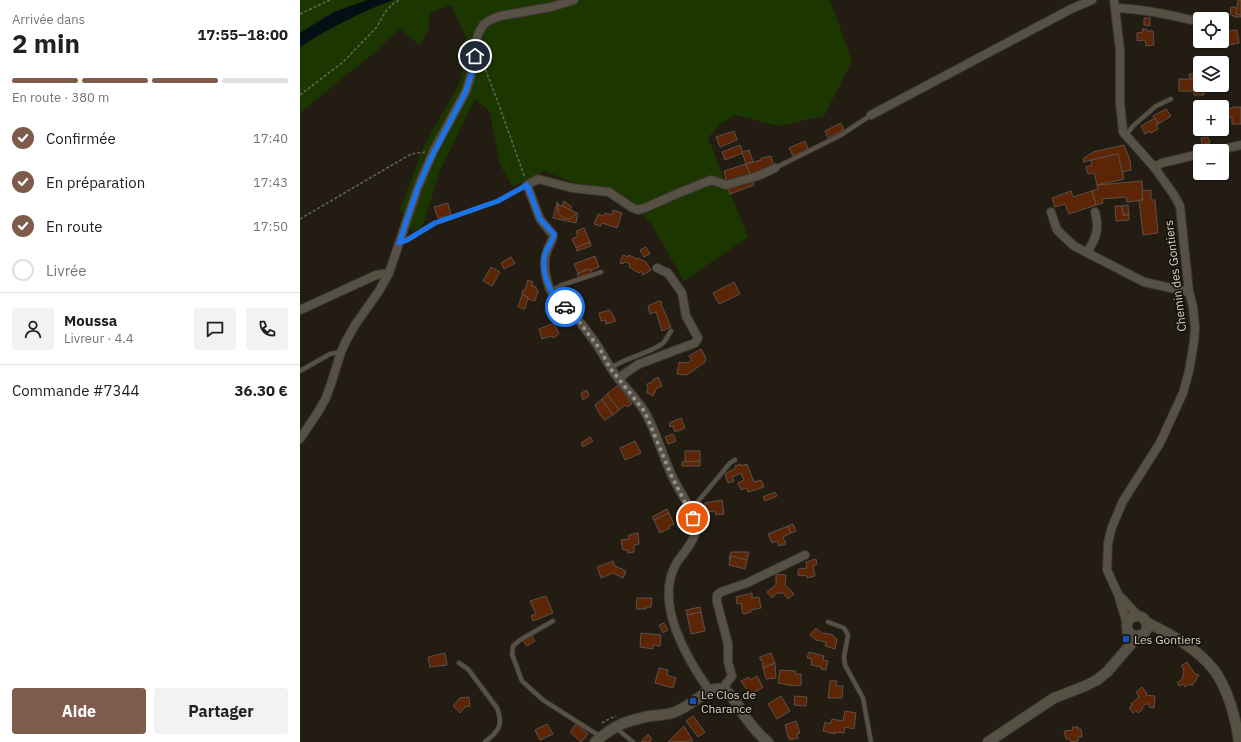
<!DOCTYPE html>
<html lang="fr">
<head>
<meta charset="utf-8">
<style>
  :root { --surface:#fff; --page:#f2f2f2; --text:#202124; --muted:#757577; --line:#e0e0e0; --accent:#7e5b4b }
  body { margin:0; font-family:"IBM Plex Sans",sans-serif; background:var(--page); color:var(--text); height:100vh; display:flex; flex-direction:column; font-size:15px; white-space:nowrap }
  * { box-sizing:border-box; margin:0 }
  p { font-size:13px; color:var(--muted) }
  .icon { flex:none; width:22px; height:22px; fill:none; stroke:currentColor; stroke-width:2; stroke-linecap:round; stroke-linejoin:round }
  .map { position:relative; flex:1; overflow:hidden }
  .side { display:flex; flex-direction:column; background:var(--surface); width:300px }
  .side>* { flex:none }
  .buttons { position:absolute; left:893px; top:12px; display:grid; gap:8px }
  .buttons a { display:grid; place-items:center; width:36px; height:36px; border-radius:4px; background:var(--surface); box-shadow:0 1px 3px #0004; font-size:20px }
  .pin { position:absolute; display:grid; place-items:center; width:34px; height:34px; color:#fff; margin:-17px; border:2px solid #fff; border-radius:50%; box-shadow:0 1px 4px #0007 }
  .courier { position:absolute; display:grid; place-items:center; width:40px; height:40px; margin:-20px; border:3px solid #1a73e8; border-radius:50%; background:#fff; color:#222; box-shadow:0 1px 5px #0007 }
  .head em { font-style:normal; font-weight:800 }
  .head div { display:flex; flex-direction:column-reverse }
  .head { display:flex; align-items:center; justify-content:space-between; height:68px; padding:0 12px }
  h1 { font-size:26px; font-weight:800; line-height:30px }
  .bar { display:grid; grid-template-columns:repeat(4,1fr); gap:6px 4px; align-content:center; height:48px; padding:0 12px }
  .bar i { height:5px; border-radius:3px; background:var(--line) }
  .bar .on { background:var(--accent) }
  .bar p { grid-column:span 4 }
  .line { display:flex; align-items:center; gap:10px; padding:0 12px; border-top:1px solid var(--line) }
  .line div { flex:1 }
  .round { display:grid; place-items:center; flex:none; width:42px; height:42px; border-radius:4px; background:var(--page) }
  ol { padding:0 12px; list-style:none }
  li { display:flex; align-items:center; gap:12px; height:44px }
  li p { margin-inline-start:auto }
  li .icon { padding:4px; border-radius:50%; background:var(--accent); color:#fff; stroke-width:4 }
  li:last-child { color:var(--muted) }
  li i { width:22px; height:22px; border:2px solid var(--line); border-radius:50% }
  .primary-button { display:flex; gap:8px; margin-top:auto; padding:8px 12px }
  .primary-button a { flex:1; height:46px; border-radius:4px; background:var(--accent); color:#fff; font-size:16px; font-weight:800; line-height:46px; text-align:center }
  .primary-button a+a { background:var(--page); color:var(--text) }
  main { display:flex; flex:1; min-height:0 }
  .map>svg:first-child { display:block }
  .green { fill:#1c3600 }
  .water { fill:#040f15 }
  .building { fill:#5c2606; stroke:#5c504a }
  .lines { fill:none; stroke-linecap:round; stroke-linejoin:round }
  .service-casing { stroke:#3c3732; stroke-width:5.5 }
  .minor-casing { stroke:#3c3732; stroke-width:10 }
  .tertiary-casing { stroke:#3c3732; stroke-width:12 }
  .path { stroke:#6a655c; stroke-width:1.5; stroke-dasharray:3 2; stroke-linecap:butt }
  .service { stroke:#565045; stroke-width:4 }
  .minor { stroke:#565045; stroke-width:8 }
  .tertiary { stroke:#565045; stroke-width:10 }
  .done { stroke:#98938b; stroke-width:4; stroke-dasharray:0 7.2 }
  .route { stroke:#1a73e8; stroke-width:5 }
  .transit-dot { fill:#1a4fb4; stroke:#18130a; stroke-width:1.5 }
  .labels { text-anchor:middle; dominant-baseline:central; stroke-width:3.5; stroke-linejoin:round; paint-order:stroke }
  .street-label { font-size:12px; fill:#d7d3cc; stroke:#18130a }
  .poi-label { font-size:12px; fill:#d7d3cc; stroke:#18130a; text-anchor:start }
</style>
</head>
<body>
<main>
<section class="side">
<div class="head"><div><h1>2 min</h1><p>Arrivée dans</p></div><em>17:55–18:00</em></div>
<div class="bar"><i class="on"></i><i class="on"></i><i class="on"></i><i></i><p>En route · 380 m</p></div>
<ol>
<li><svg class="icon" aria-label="check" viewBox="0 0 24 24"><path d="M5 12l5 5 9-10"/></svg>Confirmée<p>17:40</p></li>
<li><svg class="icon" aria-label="check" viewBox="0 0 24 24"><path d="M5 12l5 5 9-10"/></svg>En préparation<p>17:43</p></li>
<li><svg class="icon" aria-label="check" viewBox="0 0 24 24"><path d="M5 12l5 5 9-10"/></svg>En route<p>17:50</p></li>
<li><i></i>Livrée</li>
</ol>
<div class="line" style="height:72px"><a class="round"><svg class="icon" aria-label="person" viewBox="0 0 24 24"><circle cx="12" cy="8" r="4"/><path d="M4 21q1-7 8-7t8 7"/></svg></a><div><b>Moussa</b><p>Livreur · 4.4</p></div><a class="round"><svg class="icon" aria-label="chat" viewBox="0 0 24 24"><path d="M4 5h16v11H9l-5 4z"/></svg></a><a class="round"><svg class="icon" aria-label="phone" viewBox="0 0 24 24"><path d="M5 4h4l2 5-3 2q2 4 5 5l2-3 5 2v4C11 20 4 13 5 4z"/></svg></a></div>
<div class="line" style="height:52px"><div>Commande #7344</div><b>36.30 €</b></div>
<div class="primary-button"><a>Aide</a><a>Partager</a></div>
</section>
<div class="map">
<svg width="941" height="742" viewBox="0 0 941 742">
  <rect width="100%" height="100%" fill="#221c12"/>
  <g class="green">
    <polygon points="0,0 68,0 34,12 0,33"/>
    <path d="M93 0H530L552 61 524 116 479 126 436 115 421 123 408 138 448 237 384 281 351 224 327 198 314 189 271 182 244 171 213 187 200 165 190 112 175 99 140 171 122 228 112 231 100 209 124 146 160 82 168 42 151 5 129 13V29L119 45 100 28 75 52 0 113V47C29 28 60 12 93 0Z"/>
  </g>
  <path class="water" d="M68 0H93C60 12 29 28 0 47V33L34 12Z"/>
  <g class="building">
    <polygon points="938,0 941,0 941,15 936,14"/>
    <polygon points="931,7 937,8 936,14 941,15 941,17 935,17 930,14"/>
    <polygon points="844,18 850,18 850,26 844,25"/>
    <polygon points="842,29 847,29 847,31 853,31 854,45 846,46 845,40 837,41 837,33 843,32"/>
    <polygon points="927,29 928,31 937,30 939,43 929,45 928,43 921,44 922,30"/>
    <polygon points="889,74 900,74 900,79 890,79"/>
    <polygon points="879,79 900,79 900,85 904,85 904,95 894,95 894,91 879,91"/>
    <polygon points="932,107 941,107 941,124 932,124 932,117 926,117 926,109 932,108"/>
    <polygon points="866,109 871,116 858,124 853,116"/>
    <polygon points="855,118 858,124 856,125 858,129 851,133 850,131 845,134 841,126"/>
    <polygon points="541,123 544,130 528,138 525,131"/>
    <polygon points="434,131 437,140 420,147 416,137"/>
    <polygon points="908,137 910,143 902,145 901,138"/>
    <polygon points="505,141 508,149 493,156 489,148"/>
    <polygon points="440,145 443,153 425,160 422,152"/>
    <polygon points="824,145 830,160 831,170 822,172 818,154 783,162 784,158 793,152"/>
    <polygon points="449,150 453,162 446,164 442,152"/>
    <polygon points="818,154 824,179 797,185 794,173 788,174 786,167 792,165 791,160"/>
    <polygon points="471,156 474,166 450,175 446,164 461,160 461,158"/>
    <polygon points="446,164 450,175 427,183 424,171"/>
    <polygon points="452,180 454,185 430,194 428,189"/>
    <polygon points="842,181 843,200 827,202 826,197 802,199 803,203 796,205 792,191 798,189 797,185"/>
    <polygon points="851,190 851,200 855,200 858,233 843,235 839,200 843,200 842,191"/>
    <polygon points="771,191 773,197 792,191 796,205 769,214 765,204 755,207 752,198"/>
    <polygon points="264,201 272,207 270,210 262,206"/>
    <polygon points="257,202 258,204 258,213 263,218 270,219 277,213 278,214 276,223 253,218"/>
    <polygon points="148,203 151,215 138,218 134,207"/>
    <polygon points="258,204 262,206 277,213 270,219 263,218 258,213"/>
    <polygon points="828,205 829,215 823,215 822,206"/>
    <polygon points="815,206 822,206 823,215 829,215 829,220 816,221"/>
    <polygon points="313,210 322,213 317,228 302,223 301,226 294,224 298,214 304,216 305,213 312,215"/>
    <polygon points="284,228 290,242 276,248 272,239 278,236 276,231"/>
    <polygon points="290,242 291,246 277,251 276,248"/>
    <polygon points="346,247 350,254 344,257 340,250"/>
    <polygon points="323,255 328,257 329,255 337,259 338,258 346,262 351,270 343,275 341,271 339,273 329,267 330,264 325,262 323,264 320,263"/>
    <polygon points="295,256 299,267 292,270 289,269 278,273 274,264"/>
    <polygon points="211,257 215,263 204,269 201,263"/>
    <polygon points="191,267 200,272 192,286 183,281"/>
    <polygon points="289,269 292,270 290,274 279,278 277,274"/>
    <polygon points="228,280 233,282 232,286 236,287 236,289 238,290 235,301 228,299 228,297 222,295 223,290 225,290"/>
    <polygon points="434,282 440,294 419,304 413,293"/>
    <polygon points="222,295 228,297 225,309 218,307"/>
    <polygon points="359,301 362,302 361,304 371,327 362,331 356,312 350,314 348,306"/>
    <polygon points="310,310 316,321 306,324 305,320 301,321 299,313"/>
    <polygon points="254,323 259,334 253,338 251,336 242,339 239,329"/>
    <polygon points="401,349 406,358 405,362 387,375 377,374 379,362 387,363 392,360 389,356"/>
    <polygon points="358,377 362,386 356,389 353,396 346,392 348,389 347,384 353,382 353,380"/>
    <polygon points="318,385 332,404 327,407 325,405 319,410 307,394"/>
    <polygon points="287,390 289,396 283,400 281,393"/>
    <polygon points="307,394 319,410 313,415 302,399"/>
    <polygon points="302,399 313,415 305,420 300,415 295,405"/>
    <polygon points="381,418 385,428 375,432 373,426 370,427 369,423"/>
    <polygon points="373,434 376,441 368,444 365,437"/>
    <polygon points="290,437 293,441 283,447 281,443"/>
    <polygon points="335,441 341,453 325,460 320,448"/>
    <polygon points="385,451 400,451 400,461 385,462"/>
    <polygon points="400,461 400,466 382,466 382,462"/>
    <polygon points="440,464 441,466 447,464 454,482 461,480 464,487 448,492 447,488 441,490 438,483 444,480 441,473 432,477 434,481 428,483 425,474 436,468 435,466"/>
    <polygon points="475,492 477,496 465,501 463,497"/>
    <polygon points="422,500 424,514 416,515 415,511 406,512 405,503"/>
    <polygon points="367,509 369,513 354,520 352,517"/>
    <polygon points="369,513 374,524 369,526 370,528 360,533 354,520"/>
    <polygon points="493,524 496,531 491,533 488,526"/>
    <polygon points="488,526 491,533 483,537 486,544 479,546 477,541 472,543 468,534"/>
    <polygon points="338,533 339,544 334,545 334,552 328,553 328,550 323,550 321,540 329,539 329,535"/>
    <polygon points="431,552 449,552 447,560 431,556 430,560 429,559"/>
    <polygon points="431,556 447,560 445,569 429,565"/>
    <polygon points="516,559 517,564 513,566 515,576 507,578 506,575 502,576 498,575 498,572 499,569 507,568 506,562"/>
    <polygon points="313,561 315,566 326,571 323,578 313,573 301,578 297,567"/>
    <polygon points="476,574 486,575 485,585 494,594 488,599 483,593 477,593 472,598 467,592 476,585"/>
    <polygon points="452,593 452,598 459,597 461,608 451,610 451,612 443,614 441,603 437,604 436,597"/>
    <polygon points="246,596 253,613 233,621 231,616 236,614 230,601"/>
    <polygon points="337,598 352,598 351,607 346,607 346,609 336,609"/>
    <polygon points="400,607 401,612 387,615 386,610"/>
    <polygon points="401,612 405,631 391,634 387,615"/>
    <polygon points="364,623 368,630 363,633 359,625"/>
    <polygon points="516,628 523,634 524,633 533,635 533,637 537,639 535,649 525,646 526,643 519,640 517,641 510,635"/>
    <polygon points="341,633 361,635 360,646 353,645 353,649 340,647"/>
    <polygon points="231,635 235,641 227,646 223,641"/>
    <polygon points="509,652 524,656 523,660 528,661 526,670 521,669 521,667 511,665 512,659 507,658"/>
    <polygon points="145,653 147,665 130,667 128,657"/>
    <polygon points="471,653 475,663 463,668 462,660 460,660 460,657"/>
    <polygon points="887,662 895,674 899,675 892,686 890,684 885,687 883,684 879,686 877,683 882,679 884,670 881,666"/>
    <polygon points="475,663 476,678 466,679 463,668"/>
    <polygon points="359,668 368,670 367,675 376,678 373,688 355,683"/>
    <polygon points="480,670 495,671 495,674 501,674 501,685 495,686 478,683"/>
    <polygon points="457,676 463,687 450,695 441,681 449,677 450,680"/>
    <polygon points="530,681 537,681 536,686 543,686 542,698 528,698"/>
    <polygon points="842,687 847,693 845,695 855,696 854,708 849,707 849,704 846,704 842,707 843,709 838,713 836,710 833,713 829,708 832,706 831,704 839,697 836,692"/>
    <polygon points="481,696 490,711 477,719 468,704"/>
    <polygon points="495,696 507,697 506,706 494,705"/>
    <polygon points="169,697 170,706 165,707 160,713 153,706 160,698"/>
    <polygon points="545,711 556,713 554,729 545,727 544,733 535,732 535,734 523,731 525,722 530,724 532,719 543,721"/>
    <polygon points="393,716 405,732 398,737 386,721"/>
    <polygon points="496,721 500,733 497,734 498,738 490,740 489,737 488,737 485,725"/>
    <polygon points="247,724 253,734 240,740 235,730"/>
    <polygon points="276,724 288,734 281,742 270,732"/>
    <polygon points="384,726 393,741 368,742"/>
    <polygon points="772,727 778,727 779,730 781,729 782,737 778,737 778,741 771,742 770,739 766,739 764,731 773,730"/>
    <polygon points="348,734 352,739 350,742 341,742"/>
  </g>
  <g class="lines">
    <defs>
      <g id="service">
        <polyline points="826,135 833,126 856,106 871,99"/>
        <polyline points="475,168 541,135 571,115"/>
        <polyline points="99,243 107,240 135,223 198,201 227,185"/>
        <polyline points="251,291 262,285 301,272"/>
        <path d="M311 368C326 357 346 355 362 344 366 341 368 335 371 331"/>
        <polyline points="0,371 30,354 41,352"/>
        <polyline points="390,511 430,463 435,460"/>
        <polyline points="253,621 220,640 213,646 212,654 222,681 243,700 301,737"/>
        <polyline points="528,622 544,628 548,635 544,657 545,665 563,698 571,742"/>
        <path d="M159 663 168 669 197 708C204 725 198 732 185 742"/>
        <polyline points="316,728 333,742"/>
      </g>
      <g id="minor">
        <polyline points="814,0 820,50 820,102 823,132 854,167 874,195 880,206 889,292 893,307 895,327 894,342 889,371 883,393 860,443 823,501 812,527 808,543 807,570 818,594 827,624"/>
        <path d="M815 8C844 9 872 15 900 22"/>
        <polyline points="571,115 771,9 792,0"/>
        <polyline points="915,151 941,145"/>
        <polyline points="854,167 862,163 900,154"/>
        <polyline points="751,212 757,230 774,246 844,282 889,292"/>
        <path d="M787 253C796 237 800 230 795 212"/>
        <polyline points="0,310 76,275 89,273"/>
        <polyline points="319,380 324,374 339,364 395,343 398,338 386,316 382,293 368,273 357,268"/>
        <polyline points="0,439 18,412 26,398 32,381 41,352 46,341 55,325 79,291 89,273 118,187 134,150 166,91 172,72 175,56 176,41 179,32 184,24 190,20 200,16 251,7 274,0"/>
        <polyline points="821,597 839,617"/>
        <polyline points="826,639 827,627"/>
        <polyline points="422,689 432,676 428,662 428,644 417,602 417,595 421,592 447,583 505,555"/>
        <path d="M409 690C387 659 354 603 376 564 383 552 400 538 395 521 390 506 380 492 373 478 363 457 357 434 346 414 339 401 327 390 318 378 309 367 303 354 295 342 289 334 283 326 277 318 267 307 252 299 248 284 245 274 243 261 247 251 249 245 253 241 253 235L240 219 227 185 238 179 272 188 309 192 331 207 338 210 347 207 374 195 411 180 426 185 458 176 475 168"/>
      </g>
      <g id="tertiary">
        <circle cx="837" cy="626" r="10"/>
        <path d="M846 622C870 634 897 648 914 670 928 689 936 719 939 742"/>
        <path d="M295 742C315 725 325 721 350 716 358 715 365 715 372 713 385 709 398 698 409 690 413 689 417 688 422 689 433 693 439 709 446 718 452 726 460 736 468 742"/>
        <polyline points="688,742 754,698 785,686 797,680 807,672 838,636"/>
      </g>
    </defs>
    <use href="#service" class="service-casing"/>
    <use href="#minor" class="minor-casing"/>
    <use href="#tertiary" class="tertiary-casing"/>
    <g class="path">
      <polyline points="0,14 30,0"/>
      <polyline points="182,66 186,71 196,97 225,178"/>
      <polyline points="0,95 43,62 76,28 86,11 95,2 101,0"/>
      <polyline points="0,219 111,154 125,152"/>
      <polyline points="302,723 307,720 316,716"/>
    </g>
    <use href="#service" class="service"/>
    <use href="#minor" class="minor"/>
    <use href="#tertiary" class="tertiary"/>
  </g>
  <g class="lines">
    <polyline class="done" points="265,307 277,318 286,331 300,349 310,368 345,412 372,477 393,518"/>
    <path class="route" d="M175 56 172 72 166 91 129 162 118 187 99 243 107 240 135 223 198 201 227 185 240 219 254 234C253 242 247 247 245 254 240 274 251 295 265 307"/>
  </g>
  <g class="transit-dot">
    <rect x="822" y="635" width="8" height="8" rx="2"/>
    <rect x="389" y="697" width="8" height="8" rx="2"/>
  </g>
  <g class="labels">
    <g class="street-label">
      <text transform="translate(875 276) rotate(-97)">Chemin des Gontiers</text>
    </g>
    <g class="poi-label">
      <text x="834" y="639">Les Gontiers</text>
      <text x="401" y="694">Le Clos de<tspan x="401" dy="14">Charance</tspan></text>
    </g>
  </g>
</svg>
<div class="buttons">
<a><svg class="icon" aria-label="locate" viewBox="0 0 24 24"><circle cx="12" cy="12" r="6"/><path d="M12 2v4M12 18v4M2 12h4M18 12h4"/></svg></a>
<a><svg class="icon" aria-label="layers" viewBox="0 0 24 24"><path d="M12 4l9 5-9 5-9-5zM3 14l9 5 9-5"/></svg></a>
<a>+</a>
<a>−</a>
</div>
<div class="pin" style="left:393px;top:518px;background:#ea580c"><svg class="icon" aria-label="bag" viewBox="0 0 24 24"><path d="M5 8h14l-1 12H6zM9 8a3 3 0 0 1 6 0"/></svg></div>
<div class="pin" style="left:175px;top:56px;background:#1f2937"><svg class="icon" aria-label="home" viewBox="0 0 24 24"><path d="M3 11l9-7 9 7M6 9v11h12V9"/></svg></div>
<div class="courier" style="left:265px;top:307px"><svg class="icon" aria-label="car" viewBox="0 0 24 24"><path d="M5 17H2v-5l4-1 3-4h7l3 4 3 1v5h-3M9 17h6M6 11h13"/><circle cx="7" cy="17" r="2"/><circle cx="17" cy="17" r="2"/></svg></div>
</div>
</main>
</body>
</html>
